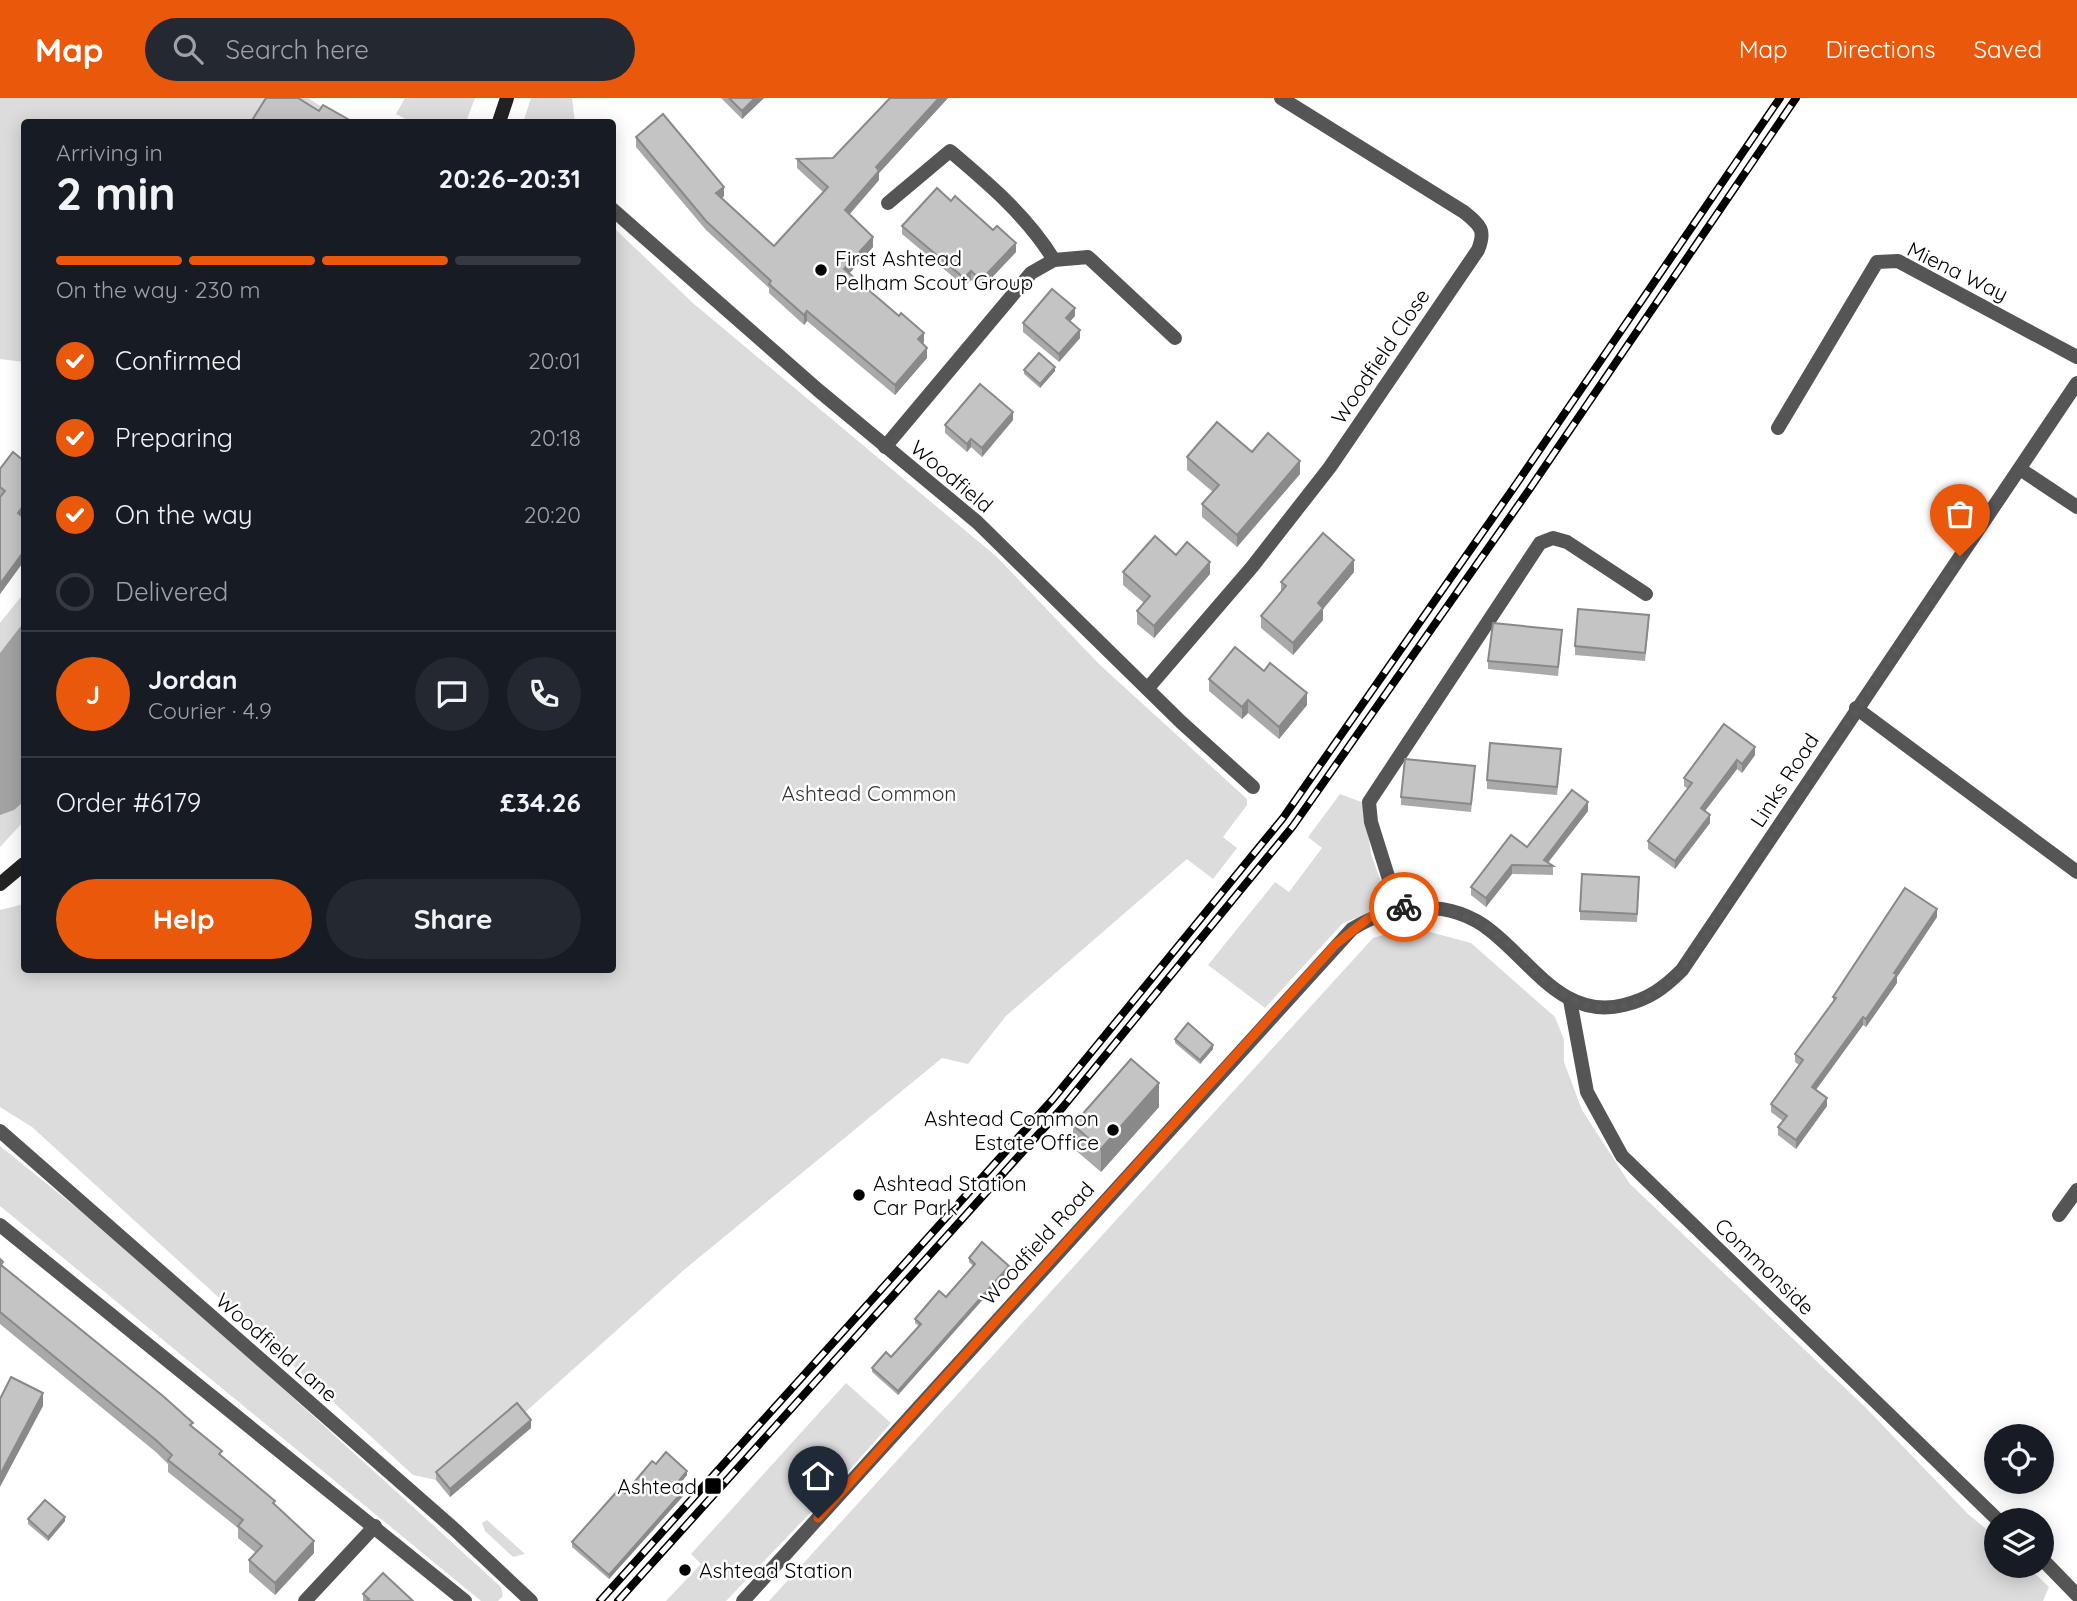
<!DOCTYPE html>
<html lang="en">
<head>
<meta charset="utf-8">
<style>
  :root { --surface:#171b24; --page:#242831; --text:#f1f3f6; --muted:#9ea1a6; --line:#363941; --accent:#ea580c }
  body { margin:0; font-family:Quicksand,sans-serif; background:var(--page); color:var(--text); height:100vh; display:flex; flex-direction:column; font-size:26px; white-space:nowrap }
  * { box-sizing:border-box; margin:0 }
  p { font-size:23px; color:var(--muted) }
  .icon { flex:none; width:38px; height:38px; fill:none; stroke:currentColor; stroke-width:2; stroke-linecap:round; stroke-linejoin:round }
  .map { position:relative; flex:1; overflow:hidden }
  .side { position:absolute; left:21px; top:21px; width:595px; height:854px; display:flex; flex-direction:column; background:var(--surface); border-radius:7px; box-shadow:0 4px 18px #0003 }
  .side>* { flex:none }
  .tools { position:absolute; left:1984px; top:1326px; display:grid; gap:14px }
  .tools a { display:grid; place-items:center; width:70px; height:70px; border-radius:50%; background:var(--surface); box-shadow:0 4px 18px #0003; font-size:35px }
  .pin { position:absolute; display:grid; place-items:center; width:60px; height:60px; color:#fff; margin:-72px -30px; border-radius:50% 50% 50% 0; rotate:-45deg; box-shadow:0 0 7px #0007 }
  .pin .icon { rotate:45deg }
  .courier { position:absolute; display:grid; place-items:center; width:70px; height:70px; margin:-35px; border:5px solid #ea580c; border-radius:50%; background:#fff; color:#222; box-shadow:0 2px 9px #0007 }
  .summary em { font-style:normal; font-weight:800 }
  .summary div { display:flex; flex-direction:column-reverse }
  .summary { display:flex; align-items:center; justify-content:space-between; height:119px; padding:0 35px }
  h1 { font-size:46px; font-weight:800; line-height:52px }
  .bar { display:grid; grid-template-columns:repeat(4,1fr); gap:10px 7px; align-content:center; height:84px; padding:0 35px }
  .bar i { height:9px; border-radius:5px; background:var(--line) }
  .bar .active { background:var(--accent) }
  .bar p { grid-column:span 4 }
  .line { display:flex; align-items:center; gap:18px; padding:0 35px; border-top:2px solid var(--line) }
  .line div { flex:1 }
  .round { display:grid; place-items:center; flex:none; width:74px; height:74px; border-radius:37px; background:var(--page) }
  ol { padding:0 35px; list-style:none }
  li { display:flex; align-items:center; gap:21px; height:77px }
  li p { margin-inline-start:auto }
  li .icon { padding:7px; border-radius:50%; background:var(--accent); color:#fff; stroke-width:4 }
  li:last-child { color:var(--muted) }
  li i { width:38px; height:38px; border:4px solid var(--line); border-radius:50% }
  .button { display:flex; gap:14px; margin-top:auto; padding:14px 35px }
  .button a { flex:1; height:80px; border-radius:42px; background:var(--accent); color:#fff; font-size:28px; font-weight:800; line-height:80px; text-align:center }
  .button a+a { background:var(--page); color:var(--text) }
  header { display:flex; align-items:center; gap:42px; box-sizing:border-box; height:98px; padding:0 35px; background:var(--accent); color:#fff }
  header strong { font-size:33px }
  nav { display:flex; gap:38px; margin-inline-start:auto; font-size:24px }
  .search { width:490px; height:63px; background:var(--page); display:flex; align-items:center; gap:18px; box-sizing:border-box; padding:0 24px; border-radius:38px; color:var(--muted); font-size:26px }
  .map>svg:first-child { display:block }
  .green { fill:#dcdcdc }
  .water { fill:#a3a3a3 }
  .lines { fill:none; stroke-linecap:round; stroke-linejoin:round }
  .street { stroke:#555; stroke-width:14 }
  .secondary { stroke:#222; stroke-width:14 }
  .rail-casing { stroke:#000; stroke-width:8 }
  .rail { stroke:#fff; stroke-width:5; stroke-dasharray:16; stroke-linecap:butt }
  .wall { fill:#a9a9a9 }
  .shaded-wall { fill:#898989 }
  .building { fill:#c4c4c4; stroke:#898989; stroke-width:2 }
  .done { stroke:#595959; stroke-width:7; stroke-dasharray:0 12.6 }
  .route { stroke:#ea580c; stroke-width:9 }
  .poi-dot { fill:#000; stroke:#fff; stroke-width:2.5 }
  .labels { text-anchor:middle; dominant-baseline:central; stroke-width:5; stroke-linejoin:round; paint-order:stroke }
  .poi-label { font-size:21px; fill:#000; stroke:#fff; text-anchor:start }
  .street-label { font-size:21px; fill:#000; stroke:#fff }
  .park-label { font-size:21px; fill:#333; stroke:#fff }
</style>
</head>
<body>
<header>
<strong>Map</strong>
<div class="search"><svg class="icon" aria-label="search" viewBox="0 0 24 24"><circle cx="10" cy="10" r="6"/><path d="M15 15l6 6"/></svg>Search here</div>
<nav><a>Map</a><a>Directions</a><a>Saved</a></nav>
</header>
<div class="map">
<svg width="2077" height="1503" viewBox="0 0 2077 1503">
  <rect width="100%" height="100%" fill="#fff"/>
  <g class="green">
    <polygon points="0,0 308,0 346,24 24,24 24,264 0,261"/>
    <polygon points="405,0 475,0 466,24 411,24 396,16"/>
    <polygon points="531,0 572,0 575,24 524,22"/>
    <polygon points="613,129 694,206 997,459 1099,566 1247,701 1247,707 1223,739 1237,750 1213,781 1187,761 1006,918 968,966 942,960 685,1171 521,1318 517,1314 436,1382 413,1377 32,1029 0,1009 0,812 24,806 24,872 612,872"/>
    <polygon points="24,495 24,723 0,749 0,525"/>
    <polygon points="1340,696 1364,705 1371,756 1384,792 1372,814 1343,825 1265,910 1208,867 1275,784 1289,794 1322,750 1308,739"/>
    <polygon points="1411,829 1471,845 1555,919 1564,942 1564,964 1582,1012 1630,1086 1865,1309 1968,1416 1997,1440 1997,1468 2027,1468 2049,1489 2043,1503 769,1503 1373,840"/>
    <polygon points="0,1048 145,1165 501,1489 503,1498 498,1503 481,1503 0,1108"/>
    <polygon points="846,1285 891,1325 832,1392 726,1503 666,1503 701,1466 691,1456"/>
    <polygon points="487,1422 525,1456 513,1459 485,1433 482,1425"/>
  </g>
  <polygon class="water" points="24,524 24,703 14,712 0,717 0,555"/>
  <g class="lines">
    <g class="street">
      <path d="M888 105 950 53C989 86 1027 118 1054 162"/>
      <polyline points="612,111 818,292 977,424 1181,624 1253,689"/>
      <polyline points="1778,330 1877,164 1898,163 2077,259"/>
      <polyline points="885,349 1031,175 1054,162 1088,159 1175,240"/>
      <polyline points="2020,371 2077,409"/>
      <path d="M1148 590 1252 469 1330 369 1478 152C1486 132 1481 128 1464 114L1281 0"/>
      <polyline points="1856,610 2077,774"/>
      <polyline points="1398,810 1371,724 1369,704 1540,445 1553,440 1567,444 1646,496"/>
      <polyline points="1570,902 1587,994 1622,1058 1999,1423"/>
      <polyline points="0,1033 453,1430 531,1503"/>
      <polyline points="2059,1117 2077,1092"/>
      <polyline points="0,1127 465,1503"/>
      <polyline points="2042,1461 2077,1497"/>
      <polyline points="305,1503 375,1428"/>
      <path d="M743 1503 1352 831C1394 805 1450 800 1491 833 1533 866 1564 922 1624 907 1649 901 1664 890 1682 872L2077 285"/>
    </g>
    <g class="secondary">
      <polyline points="499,24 507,0"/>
      <polyline points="0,786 24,766"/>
    </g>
    <defs>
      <g id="rail">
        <polyline points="600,1503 1053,1001 1283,720 1517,385 1780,0"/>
        <polyline points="618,1503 1063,1009 1293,728 1529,392 1796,0"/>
      </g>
    </defs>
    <use href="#rail" class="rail-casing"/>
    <use href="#rail" class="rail"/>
  </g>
  <g class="wall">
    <polygon points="721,0 764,0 742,21"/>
    <polygon points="890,0 948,0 879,75 879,82 850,116 873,149 849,176 924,244 922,246 927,260 895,297 807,223 804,227 769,195 769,190 706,132 636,49 636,39 724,98 722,100 774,148 823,94 797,70 797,61 833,60"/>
    <polygon points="951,103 1016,154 981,191 971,182 964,188 902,136 902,128"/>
    <polygon points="1075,218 1070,223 1080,240 1059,264 1023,234 1023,225"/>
    <polygon points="1024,272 1055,273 1040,290 1024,276"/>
    <polygon points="1013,322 982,359 971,349 967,354 945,335 945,327"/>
    <polygon points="1252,354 1300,376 1237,449 1202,419 1202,406 1213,394 1187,372 1187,359"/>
    <polygon points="0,371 24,417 23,419 24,420 24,463 0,496"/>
    <polygon points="1176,457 1210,476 1154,540 1137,526 1137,513 1144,505 1123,487 1123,474"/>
    <polygon points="1354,474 1323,511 1323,522 1293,557 1261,530 1261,518 1281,494 1281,484"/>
    <polygon points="1649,526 1645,563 1575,557 1575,548"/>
    <polygon points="1562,540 1558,578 1488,571 1488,563"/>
    <polygon points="1209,581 1307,607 1279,641 1248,615 1242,621 1209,593"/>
    <polygon points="1755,657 1742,675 1737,671 1705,713 1710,725 1675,771 1648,751 1648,743 1688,691 1684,688 1684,680"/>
    <polygon points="1561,660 1557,697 1487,691 1487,682"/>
    <polygon points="1475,676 1471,714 1401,707 1401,699"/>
    <polygon points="1588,713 1548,765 1553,768 1553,777 1512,776 1486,809 1471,797 1471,789 1527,749"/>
    <polygon points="1639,788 1637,824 1580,822 1580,813"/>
    <polygon points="1937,819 1897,879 1897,885 1866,929 1863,927 1816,992 1827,1008 1796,1051 1778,1037 1778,1029 1783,1023 1771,1014 1771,1006 1799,967 1795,964 1795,956 1833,904 1833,899"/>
    <polygon points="1175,941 1213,951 1200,966 1175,945"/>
    <polygon points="1159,1009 1101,1074 1073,1050 1073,1027"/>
    <polygon points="969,1160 1009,1172 898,1297 872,1274 872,1270 891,1259 919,1228 915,1225 915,1221 946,1199 973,1168 969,1164"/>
    <polygon points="0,1161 3,1169 193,1329 222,1358 275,1407 314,1455 275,1497 249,1474 249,1462 256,1455 238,1440 238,1430 168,1374 168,1366 157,1355 0,1226"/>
    <polygon points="531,1330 450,1399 436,1382 436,1374"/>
    <polygon points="656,1366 687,1377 679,1387 685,1396 609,1481 572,1449 572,1444"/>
    <polygon points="28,1421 65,1423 48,1443 28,1426"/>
    <polygon points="363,1496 413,1503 363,1503"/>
  </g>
  <g class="shaded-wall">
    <polygon points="755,0 764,0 742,21 742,13"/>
    <polygon points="939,0 948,0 879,75 879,82 845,121 845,112 876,69"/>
    <polygon points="724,89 724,98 716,105 716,95"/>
    <polygon points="873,139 873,149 844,181 844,171"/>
    <polygon points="1016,145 1016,154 981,191 981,182"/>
    <polygon points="971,173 971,182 964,188 964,180"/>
    <polygon points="1075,210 1075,218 1066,228 1066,220"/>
    <polygon points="807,213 807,223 804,227 804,217"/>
    <polygon points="1080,232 1080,240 1059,264 1059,256"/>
    <polygon points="924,235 924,244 918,251 918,241"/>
    <polygon points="927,250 927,260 895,297 895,287"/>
    <polygon points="1055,269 1055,273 1040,290 1040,286"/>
    <polygon points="1013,314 1013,322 982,359 982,350"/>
    <polygon points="971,341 971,349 967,354 967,346"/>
    <polygon points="1300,363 1300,376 1237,449 1237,437"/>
    <polygon points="24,407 24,417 18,425 18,415"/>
    <polygon points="24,453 24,463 0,496 0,486"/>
    <polygon points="1354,462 1354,474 1323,511 1323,522 1293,557 1293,545 1318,505"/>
    <polygon points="1210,464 1210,476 1154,540 1154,528"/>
    <polygon points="1307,595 1307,607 1279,641 1279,629"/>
    <polygon points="1248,602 1248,615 1242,621 1242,609"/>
    <polygon points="1755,649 1755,657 1742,675 1742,666"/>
    <polygon points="1737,662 1737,671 1701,718 1701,710"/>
    <polygon points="1588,704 1588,713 1545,768 1544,762"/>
    <polygon points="1710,717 1710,725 1675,771 1675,763"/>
    <polygon points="1512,767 1512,776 1486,809 1486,800"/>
    <polygon points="1937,811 1937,819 1897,879 1897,885 1866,929 1866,921 1894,875"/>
    <polygon points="1863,919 1863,927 1812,997 1812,989"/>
    <polygon points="1213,947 1213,951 1200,966 1200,962"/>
    <polygon points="1159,985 1159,1009 1101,1074 1101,1051"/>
    <polygon points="1827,1000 1827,1008 1796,1051 1796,1042"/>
    <polygon points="1009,1168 1009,1172 898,1297 898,1293"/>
    <polygon points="43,1295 43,1308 0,1389 0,1377"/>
    <polygon points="531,1322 531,1330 450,1399 450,1391"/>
    <polygon points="687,1373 687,1377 677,1389 677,1385"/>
    <polygon points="685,1391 685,1396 609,1481 609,1477"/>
    <polygon points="65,1419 65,1423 48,1443 48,1439"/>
    <polygon points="314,1443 314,1455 275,1497 275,1485"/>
  </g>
  <g class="building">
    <polygon points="266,0 298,0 319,13 323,7 353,24 251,24"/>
    <polygon points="729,0 755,0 742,13"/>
    <polygon points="890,0 939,0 876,69 879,73 845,112 873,139 844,171 899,218 901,215 924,235 918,241 927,250 895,287 807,213 804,217 769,186 771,183 706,123 636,39 663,16 724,89 716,95 774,148 828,89 797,61 833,60"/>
    <polygon points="937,90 951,103 955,98 993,132 997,128 1016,145 981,182 971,173 964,180 902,128"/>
    <polygon points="1052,191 1075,210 1066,220 1080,232 1059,256 1023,225"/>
    <polygon points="1039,255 1055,269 1040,286 1024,272"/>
    <polygon points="980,286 1013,314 982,350 971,341 967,346 945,327"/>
    <polygon points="1217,324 1252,354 1268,335 1300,363 1237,437 1202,406 1219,387 1187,359"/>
    <polygon points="13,354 24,363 24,407 18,415 24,420 24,453 0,486 0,399 5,393 0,389 0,371"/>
    <polygon points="1323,435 1354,462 1318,505 1323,510 1293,545 1261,518 1286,488 1281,484"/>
    <polygon points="1155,438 1176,457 1187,444 1210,464 1154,528 1137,513 1150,498 1123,474"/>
    <polygon points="1578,511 1649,517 1645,555 1575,548"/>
    <polygon points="1493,525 1562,532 1558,569 1488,563"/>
    <polygon points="1235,549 1264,573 1270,565 1307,595 1279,629 1248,602 1242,609 1209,581"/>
    <polygon points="1724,626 1755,649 1742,666 1737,662 1701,710 1710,717 1675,763 1648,743 1692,685 1684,680"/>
    <polygon points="1490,645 1561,651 1557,689 1487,682"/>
    <polygon points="1405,661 1475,668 1471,706 1401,699"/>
    <polygon points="1572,692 1588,704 1544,762 1553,768 1512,767 1486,800 1471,789 1511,737 1527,749"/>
    <polygon points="1582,776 1639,779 1637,816 1580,813"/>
    <polygon points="1905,790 1937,811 1894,875 1897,876 1866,921 1863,919 1812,989 1827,1000 1796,1042 1778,1029 1787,1018 1771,1006 1803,962 1795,956 1836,900 1833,899"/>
    <polygon points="1188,925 1213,947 1200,962 1175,941"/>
    <polygon points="1131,961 1159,985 1101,1051 1073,1027"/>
    <polygon points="982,1144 1009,1168 898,1293 872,1270 886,1254 891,1259 921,1226 915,1221 939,1193 946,1199 975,1166 969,1160"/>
    <polygon points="0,1161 3,1164 1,1167 163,1298 193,1325 190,1327 222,1353 219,1356 275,1403 273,1405 314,1443 275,1485 249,1462 262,1448 238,1428 243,1422 168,1362 172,1357 157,1343 0,1214"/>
    <polygon points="11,1279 43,1295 0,1377 0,1301"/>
    <polygon points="517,1305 531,1322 450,1391 436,1374"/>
    <polygon points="666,1354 687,1373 677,1385 685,1391 609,1477 572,1444 620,1390 625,1395 652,1363 656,1366"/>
    <polygon points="45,1402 65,1419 48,1439 28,1421"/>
    <polygon points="383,1475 413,1503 367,1503 369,1501 363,1496"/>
  </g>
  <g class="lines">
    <path class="done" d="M1404 809C1433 808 1467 814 1491 832 1533 864 1564 922 1624 907 1649 901 1664 890 1682 872L1960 458"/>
    <polyline class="route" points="818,1420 1336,846 1370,819 1404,809"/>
  </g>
  <g class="poi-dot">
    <circle cx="821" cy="172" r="7"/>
    <circle cx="1113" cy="1032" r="7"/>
    <circle cx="859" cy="1097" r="7"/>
    <rect x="704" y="1379" width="18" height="18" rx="3.5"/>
    <circle cx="685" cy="1472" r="7"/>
  </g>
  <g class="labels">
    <g class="poi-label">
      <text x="835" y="160">First Ashtead<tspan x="835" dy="24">Pelham Scout Group</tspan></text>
      <text x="1099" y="1020" text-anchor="end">Ashtead Common<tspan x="1099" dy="24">Estate Office</tspan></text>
      <text x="873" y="1085">Ashtead Station<tspan x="873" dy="24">Car Park</tspan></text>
      <text x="697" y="1388" text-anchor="end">Ashtead</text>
      <text x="699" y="1472">Ashtead Station</text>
    </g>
    <g class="street-label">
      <text transform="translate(1958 173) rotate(26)">Miena Way</text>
      <text transform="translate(1380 258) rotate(-56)">Woodfield Close</text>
      <text transform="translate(952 378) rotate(40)">Woodfield</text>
      <text transform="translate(1784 682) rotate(-57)">Links Road</text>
      <text transform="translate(1037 1145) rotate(-48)">Woodfield Road</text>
      <text transform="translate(1765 1168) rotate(44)">Commonside</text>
      <text transform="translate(277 1249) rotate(41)">Woodfield Lane</text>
    </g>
    <g class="park-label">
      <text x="869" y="695">Ashtead Common</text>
    </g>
  </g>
</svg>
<div class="tools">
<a><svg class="icon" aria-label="locate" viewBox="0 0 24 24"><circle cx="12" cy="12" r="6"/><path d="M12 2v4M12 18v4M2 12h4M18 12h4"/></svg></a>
<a><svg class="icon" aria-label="layers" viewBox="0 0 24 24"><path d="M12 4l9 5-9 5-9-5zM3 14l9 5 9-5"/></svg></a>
</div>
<div class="pin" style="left:1960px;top:458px;background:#ea580c"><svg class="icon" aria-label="bag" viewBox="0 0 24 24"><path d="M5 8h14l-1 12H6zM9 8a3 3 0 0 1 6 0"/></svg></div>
<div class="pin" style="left:818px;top:1420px;background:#1f2937"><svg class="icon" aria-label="home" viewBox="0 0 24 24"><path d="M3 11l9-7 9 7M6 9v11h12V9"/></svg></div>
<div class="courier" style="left:1404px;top:809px"><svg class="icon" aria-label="bike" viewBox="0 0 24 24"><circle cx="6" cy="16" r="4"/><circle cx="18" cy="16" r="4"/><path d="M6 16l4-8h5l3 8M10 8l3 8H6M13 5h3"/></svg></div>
<section class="side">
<div class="summary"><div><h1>2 min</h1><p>Arriving in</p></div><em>20:26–20:31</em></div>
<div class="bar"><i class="active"></i><i class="active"></i><i class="active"></i><i></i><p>On the way · 230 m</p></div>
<ol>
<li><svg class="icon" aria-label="check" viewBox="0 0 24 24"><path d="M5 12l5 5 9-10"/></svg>Confirmed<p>20:01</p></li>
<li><svg class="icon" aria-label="check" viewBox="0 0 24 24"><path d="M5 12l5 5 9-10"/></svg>Preparing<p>20:18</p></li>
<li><svg class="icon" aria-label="check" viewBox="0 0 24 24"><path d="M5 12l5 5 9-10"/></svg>On the way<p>20:20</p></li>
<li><i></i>Delivered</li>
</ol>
<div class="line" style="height:126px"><b class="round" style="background:var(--accent);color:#fff">J</b><div><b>Jordan</b><p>Courier · 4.9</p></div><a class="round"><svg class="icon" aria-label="chat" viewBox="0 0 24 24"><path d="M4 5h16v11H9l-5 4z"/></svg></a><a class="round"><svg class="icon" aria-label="phone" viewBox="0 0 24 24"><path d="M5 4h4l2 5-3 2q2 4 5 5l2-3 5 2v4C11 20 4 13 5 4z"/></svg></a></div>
<div class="line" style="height:91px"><div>Order #6179</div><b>£34.26</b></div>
<div class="button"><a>Help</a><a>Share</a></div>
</section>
</div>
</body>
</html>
